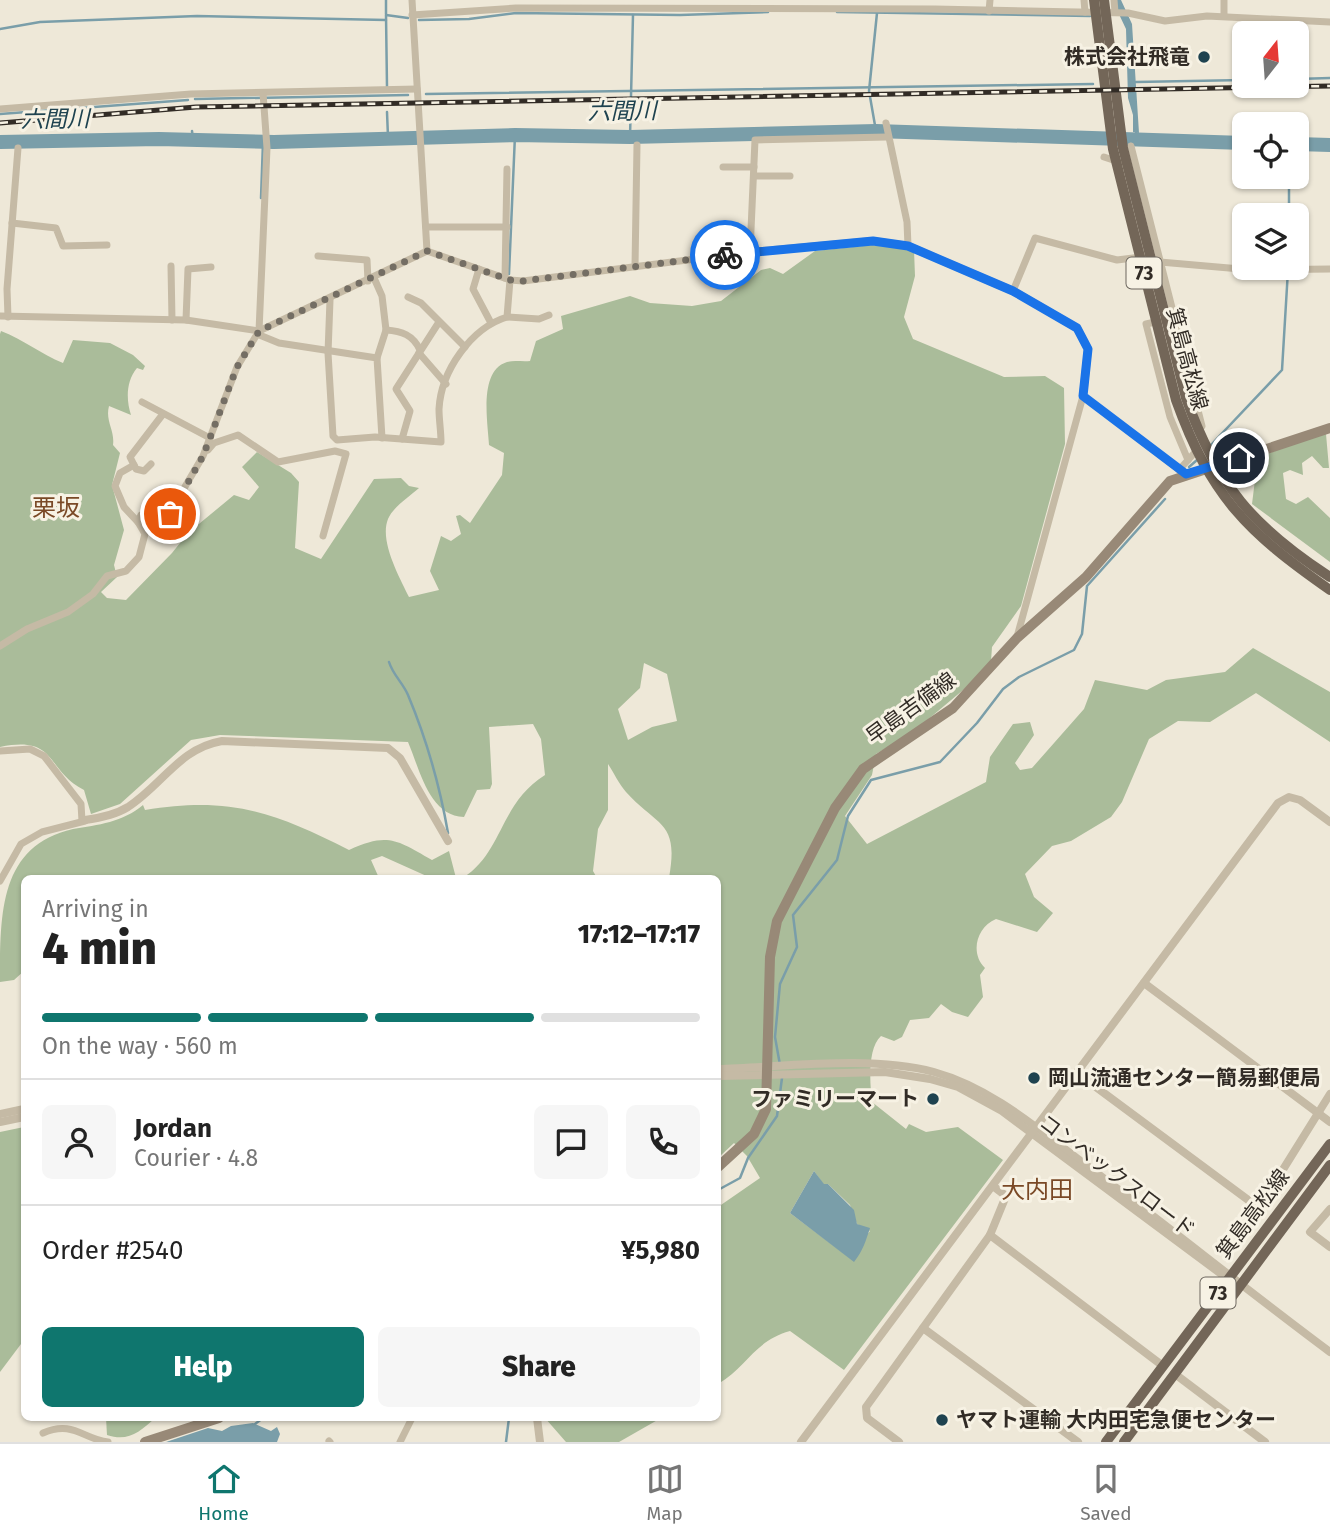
<!DOCTYPE html>
<html lang="en">
<head>
<meta charset="utf-8">
<style>
  :root { --surface:#fff; --page:#f6f6f6; --text:#222; --muted:#767676; --line:#e0e0e0; --accent:#0f766e }
  body { margin:0; font-family:"Fira Sans","Noto Sans JP",sans-serif; background:var(--page); color:var(--text); height:100vh; display:flex; flex-direction:column; font-size:26px; white-space:nowrap }
  * { box-sizing:border-box; margin:0 }
  p { font-size:23px; color:var(--muted) }
  .icon { flex:none; width:38px; height:38px; fill:none; stroke:currentColor; stroke-width:2; stroke-linecap:round; stroke-linejoin:round }
  .map { position:relative; flex:1; overflow:hidden }
  .drawer { position:absolute; left:21px; top:875px; width:700px; height:546px; display:flex; flex-direction:column; background:var(--surface); border-radius:10px; box-shadow:0 2px 5px #0004 }
  .drawer>* { flex:none }
  .needle { width:46px; rotate:17deg }
  .tools { position:absolute; left:1232px; top:21px; display:grid; gap:14px }
  .tools a { display:grid; place-items:center; width:77px; height:77px; border-radius:10px; background:var(--surface); box-shadow:0 2px 5px #0004; font-size:35px }
  .pin { position:absolute; display:grid; place-items:center; width:60px; height:60px; color:#fff; margin:-30px; border:4px solid #fff; border-radius:50%; box-shadow:0 2px 7px #0007 }
  .courier { position:absolute; display:grid; place-items:center; width:70px; height:70px; margin:-35px; border:5px solid #1a73e8; border-radius:50%; background:#fff; color:#222; box-shadow:0 2px 9px #0007 }
  .overview em { font-style:normal; font-weight:800 }
  .overview div { display:flex; flex-direction:column-reverse }
  .overview { display:flex; align-items:center; justify-content:space-between; height:119px; padding:0 21px }
  h1 { font-size:46px; font-weight:800; line-height:52px }
  .bar { display:grid; grid-template-columns:repeat(4,1fr); gap:10px 7px; align-content:center; height:84px; padding:0 21px }
  .bar i { height:9px; border-radius:5px; background:var(--line) }
  .bar .active { background:var(--accent) }
  .bar p { grid-column:span 4 }
  .line { display:flex; align-items:center; gap:18px; padding:0 21px; border-top:2px solid var(--line) }
  .line div { flex:1 }
  .round { display:grid; place-items:center; flex:none; width:74px; height:74px; border-radius:10px; background:var(--page) }
  .action { display:flex; gap:14px; margin-top:auto; padding:14px 21px }
  .action a { flex:1; height:80px; border-radius:10px; background:var(--accent); color:#fff; font-size:28px; font-weight:800; line-height:80px; text-align:center }
  .action a+a { background:var(--page); color:var(--text) }
  .tab-bar { display:flex; justify-content:space-around; align-items:center; height:98px; border-top:2px solid var(--line); background:var(--surface); font-size:19px; color:var(--muted) }
  .tab-bar a { display:grid; justify-items:center; gap:4px }
  .tab-bar .active { color:var(--accent) }
  .map>svg:first-child { display:block }
  .green { fill:#aabc9a; fill-rule:evenodd }
  .water { fill:#7a9ea9 }
  .lines { fill:none; stroke-linecap:round; stroke-linejoin:round }
  .stream { stroke:#7a9ea9; stroke-width:2.5 }
  .river { stroke:#7a9ea9; stroke-width:14 }
  .minor { stroke:#c5baa5; stroke-width:7 }
  .tertiary { stroke:#c5baa5; stroke-width:8 }
  .secondary { stroke:#988977; stroke-width:10 }
  .primary { stroke:#736658; stroke-width:10 }
  .rail-casing { stroke:#322c26; stroke-width:5 }
  .rail { stroke:#f7f2e4; stroke-width:2.5; stroke-dasharray:8; stroke-linecap:butt }
  .done { stroke:#746e64; stroke-width:7; stroke-dasharray:0 12.6 }
  .route { stroke:#1a73e8; stroke-width:9 }
  .poi-dot { fill:#1f4350; stroke:#f7f2e4; stroke-width:2.5 }
  .labels { text-anchor:middle; dominant-baseline:central; stroke-width:6; stroke-linejoin:round; paint-order:stroke }
  .shield { fill:#f7f2e4; stroke:#6d675f; stroke-width:2 }
  .shield-label { font-size:19px; font-weight:bold; fill:#322c26 }
  .poi-label { font-size:21px; font-weight:bold; fill:#322c26; stroke:#f7f2e4; text-anchor:end }
  .street-label { font-size:21px; fill:#322c26; stroke:#f7f2e4 }
  .water-label { font-size:23px; font-style:italic; fill:#1f4350; stroke:#f7f2e4 }
  .quarter-label { font-size:24px; fill:#7a4926; stroke:#f7f2e4 }
</style>
</head>
<body>
<div class="map">
<svg width="1330" height="1442" viewBox="0 0 1330 1442">
  <rect width="100%" height="100%" fill="#eee8d8"/>
  <g class="green">
    <path d="M872 245 914 250 915 276 904 317 913 339 1004 377 1045 376 1064 388 1065 444 1021 606 992 647 991 661 969 685 913 732 876 754 872 775 845 816 867 844 986 782 990 757 1013 724 1030 722 1034 735 1015 763 1020 770 1032 768 1084 709 1095 680 1147 690 1166 680 1225 672 1253 648 1330 692V742L1256 693 1210 722 1178 721 1149 739 1122 802 1111 817 1071 841 1052 846 1025 874 1034 897 1053 913 1037 932 996 919C976 927 970 954 985 968L980 975 983 997 968 1017 952 1012 941 1004 929 1018 910 1020 902 1037 894 1041 881 1036C867 1049 870 1084 872 1102L906 1129 909 1124 926 1132 958 1127 1003 1160 844 1370 790 1331C754 1341 748 1366 718 1384V1207L760 1178 747 1156 734 1143 718 1158V878H669C679 821 659 828 626 792 619 784 614 773 608 764V810L598 829 593 871 597 878H463C504 851 499 804 545 775L541 739 533 724 489 727 492 784 490 789 477 790 464 817C429 816 420 770 408 742L220 735 191 740 120 804 91 814 84 790C45 770 58 735 0 747V334L1 331C24 340 41 354 63 363L73 340 110 343 133 355 145 366 143 370 137 368C126 381 126 400 131 415L109 406C105 421 115 430 113 445L120 453 112 485 124 530 114 565 117 577 101 592 107 598 126 600 172 553 188 533 234 495 249 500 259 487 242 467 257 452 291 473 299 482 295 548 321 559 374 479 401 478 409 486 419 488C409 497 393 507 388 519 379 541 400 578 409 597L439 590 430 571 441 536 451 541 461 534 456 516 460 515 470 523 502 475 504 453 489 445C488 423 478 371 507 362 514 360 523 362 530 361L536 341 563 329 561 316 630 296 650 303 692 306 721 301 761 270 770 268 783 274 815 251ZM644 663 667 674 677 721 652 727 628 740 618 709 640 688ZM814 1171 824 1185 828 1184 850 1205 857 1224 870 1231 863 1239 854 1261 790 1213Z"/>
    <polygon points="1326,434 1329,468 1323,468 1312,456 1302,463 1303,475 1290,470 1283,473 1286,499 1296,504 1308,497 1330,518 1330,562 1252,504 1255,480 1238,466 1304,439"/>
    <path d="M143 805 145 810C230 796 274 812 349 850 388 832 397 840 432 860L449 851 456 878H431L382 856 371 860 379 878H24V971L14 980 0 982C0 911 0 846 73 829 98 825 123 822 143 805Z"/>
    <polygon points="24,1127 24,1340 0,1372 0,1132"/>
    <path d="M106 1418H155C140 1432 128 1442 107 1435Z"/>
    <polygon points="545,1418 661,1418 619,1442 566,1442"/>
  </g>
  <g class="water">
    <polygon points="1117,0 1121,0 1132,24 1139,133 1133,132 1133,115 1128,98 1126,29 1117,10"/>
    <path d="M814 1171 824 1184H828L854 1210 857 1224 870 1228C866 1240 863 1251 854 1262L790 1213Z"/>
    <polygon points="253,1423 271,1431 277,1427 280,1434 277,1442 166,1442 208,1428 222,1431 231,1426"/>
  </g>
  <g class="lines">
    <g class="stream">
      <polyline points="386,0 386,14"/>
      <polyline points="837,12 1090,16"/>
      <polyline points="419,20 469,19 516,13 680,15 768,12"/>
      <polyline points="0,29 40,22 197,16 386,20"/>
      <polyline points="1297,79 1330,78"/>
      <polyline points="1136,82 1244,80"/>
      <polyline points="387,87 386,15 408,18"/>
      <polyline points="426,94 1093,84"/>
      <polyline points="195,99 408,95"/>
      <polyline points="387,112 388,137"/>
      <polyline points="0,114 188,100"/>
      <polyline points="1136,130 1137,139"/>
      <polyline points="192,131 193,140"/>
      <polyline points="876,131 869,91 877,13"/>
      <polyline points="630,137 633,15"/>
      <polyline points="261,198 263,142"/>
      <polyline points="1289,215 1289,177"/>
      <polyline points="509,274 515,135"/>
      <polyline points="1211,445 1282,370 1288,270"/>
      <polyline points="1189,467 1197,460"/>
      <path d="M389 662C393 675 403 683 408 695 426 738 440 787 448 833"/>
      <polyline points="780,1065 775,1037 780,984 797,947 793,915 837,860 848,816 871,780 940,762 977,723 1003,689 1019,677 1074,650 1082,634 1087,586 1165,499"/>
      <polyline points="718,1190 740,1178 748,1158 777,1116 782,1078"/>
      <polyline points="255,1424 263,1418"/>
      <polyline points="506,1442 509,1418"/>
    </g>
    <g class="river">
      <polyline points="0,142 159,139 274,142 515,135 630,137 876,131 1244,143"/>
      <polyline points="1297,144 1330,145"/>
    </g>
    <g class="minor">
      <polyline points="412,0 427,251"/>
      <polyline points="1084,0 1085,12"/>
      <polyline points="1114,0 1115,12"/>
      <polyline points="989,11 990,0"/>
      <polyline points="412,15 516,8 935,9 1128,13 1165,21 1207,16 1330,22"/>
      <polyline points="1224,16 1224,0"/>
      <polyline points="0,109 191,94 417,89"/>
      <polyline points="886,123 907,222 908,246"/>
      <polyline points="1131,146 1202,426"/>
      <polyline points="1104,157 1119,162"/>
      <polyline points="723,167 754,167"/>
      <polyline points="754,176 790,176"/>
      <polyline points="12,223 56,228 63,246 107,245"/>
      <polyline points="426,227 507,227"/>
      <polyline points="318,256 367,260 368,281"/>
      <polyline points="171,266 172,320"/>
      <polyline points="635,267 637,145"/>
      <polyline points="479,269 473,289 491,323"/>
      <polyline points="374,278 382,296 386,330"/>
      <polyline points="505,278 507,169"/>
      <polyline points="1013,291 1035,238 1117,260 1141,257 1160,262 1252,270 1330,269"/>
      <polyline points="408,297 421,303 465,347"/>
      <path d="M330 300 328 353 333 436 337 440 375 437 441 442C441 431 439 420 439 409 441 371 471 328 507 317L510 280"/>
      <polyline points="0,316 186,320 259,331 427,251 510,280 523,281 750,252 755,140 887,137"/>
      <polyline points="8,317 7,289 18,148"/>
      <polyline points="507,317 539,319 549,315"/>
      <polyline points="186,320 188,269 211,267"/>
      <polyline points="1160,321 1146,324 1170,417 1188,460"/>
      <polyline points="257,334 279,343 377,358 382,438"/>
      <polyline points="419,353 446,384"/>
      <path d="M377 358 386 330C402 331 413 335 420 350"/>
      <polyline points="142,402 210,438"/>
      <polyline points="402,439 410,411 396,389 439,322"/>
      <polyline points="208,450 214,443 238,435 278,462 335,451 346,454 323,536"/>
      <polyline points="151,464 144,471 136,469 130,457 163,414"/>
      <polyline points="134,465 120,473 115,486 124,507 138,522"/>
      <polyline points="1179,470 1198,449"/>
      <polyline points="1017,637 1083,396 1186,475"/>
      <polyline points="0,646 27,629 68,612 93,594 107,576 126,571 139,557 145,534 138,522 141,515 169,514 203,456 237,367 259,331 267,148 263,93"/>
      <polyline points="0,751 30,749 44,756 81,804 82,821"/>
      <polyline points="0,881 21,844 42,832 85,821"/>
      <path d="M43 1433C73 1420 83 1439 108 1442"/>
      <polyline points="329,1441 330,1442"/>
      <polyline points="400,1442 412,1418"/>
    </g>
    <g class="tertiary">
      <polyline points="750,252 873,241 908,246 1013,291 1077,328 1088,349 1083,396"/>
      <path d="M85 820C100 818 115 815 128 807 162 785 180 748 222 741L388 748 400 758 448 841"/>
      <polyline points="1144,983 1330,1122"/>
      <path d="M718 1069C786 1067 868 1055 934 1072 992 1088 1039 1130 1086 1165 1169 1227 1248 1291 1330 1352"/>
      <polyline points="1077,1073 1259,1208 1330,1094"/>
      <polyline points="718,1076 885,1072 930,1079 958,1087 1002,1111 1232,1282"/>
      <polyline points="0,1114 24,1109"/>
      <polyline points="0,1122 24,1117"/>
      <polyline points="1330,1209 1310,1232 1330,1247"/>
      <polyline points="990,1235 1163,1366"/>
      <polyline points="923,1328 1078,1442"/>
      <polyline points="1175,1374 1265,1442"/>
      <polyline points="537,1418 540,1442"/>
      <polyline points="801,1442 1278,803 1289,797 1300,800 1330,822"/>
      <polyline points="899,1442 867,1418 866,1407 990,1235 1006,1196 993,1186"/>
    </g>
    <g class="secondary">
      <polyline points="718,1167 754,1134 766,1109 770,957 777,921 835,808 863,769 953,708 1017,638 1086,577 1170,481 1330,428"/>
      <polyline points="145,1442 219,1418"/>
    </g>
    <g class="primary">
      <path d="M1094 0 1113 149 1176 400C1211 497 1247 532 1330 590"/>
      <path d="M1104 0 1123 148 1186 398C1217 485 1253 527 1330 577"/>
      <polyline points="1106,1442 1330,1144"/>
      <polyline points="1124,1442 1330,1165"/>
    </g>
    <defs>
      <polyline id="rail" points="0,123 196,107 1330,86"/>
    </defs>
    <use href="#rail" class="rail-casing"/>
    <use href="#rail" class="rail"/>
  </g>
  <g class="lines">
    <polyline class="done" points="170,514 203,456 237,367 259,331 427,251 510,280 523,281 725,255"/>
    <polyline class="route" points="725,255 873,241 908,246 1013,291 1077,328 1088,349 1083,396 1186,474 1239,458"/>
  </g>
  <g class="poi-dot">
    <circle cx="1204" cy="57" r="7"/>
    <circle cx="1034" cy="1078" r="7"/>
    <circle cx="933" cy="1099" r="7"/>
    <circle cx="942" cy="1420" r="7"/>
  </g>
  <g class="labels">
    <g class="shield">
      <rect x="1126.5" y="257.5" width="35" height="31" rx="5"/>
      <rect x="1200.5" y="1277.5" width="35" height="31" rx="5"/>
    </g>
    <g class="shield-label">
      <text x="1144" y="273">73</text>
      <text x="1218" y="1293">73</text>
    </g>
    <g class="poi-label">
      <text x="1190" y="57">株式会社飛竜</text>
      <text x="1048" y="1078" text-anchor="start">岡山流通センター簡易郵便局</text>
      <text x="919" y="1099">ファミリーマート</text>
      <text x="956" y="1420" text-anchor="start">ヤマト運輸 大内田宅急便センター</text>
    </g>
    <g class="street-label">
      <text transform="translate(1187 359) rotate(75)">箕島高松線</text>
      <text transform="translate(911 708) rotate(-36)">早島吉備線</text>
      <text transform="translate(1117 1176) rotate(37)">コンベックスロード</text>
      <text transform="translate(1253 1214) rotate(-53)">箕島高松線</text>
    </g>
    <g class="water-label">
      <text transform="translate(622 111) rotate(-1)">六間川</text>
      <text transform="translate(55 119) rotate(-1)">六間川</text>
    </g>
    <g class="quarter-label">
      <text x="56" y="508">栗坂</text>
      <text x="1037" y="1190">大内田</text>
    </g>
  </g>
</svg>
<div class="tools">
<a><svg class="needle" viewBox="-14 -14 28 28"><path d="M0-13l5 13h-10z" fill="#e53935"/><path d="M0 13l5-13h-10z" fill="#767676"/></svg></a>
<a><svg class="icon" aria-label="locate" viewBox="0 0 24 24"><circle cx="12" cy="12" r="6"/><path d="M12 2v4M12 18v4M2 12h4M18 12h4"/></svg></a>
<a><svg class="icon" aria-label="layers" viewBox="0 0 24 24"><path d="M12 4l9 5-9 5-9-5zM3 14l9 5 9-5"/></svg></a>
</div>
<div class="pin" style="left:170px;top:514px;background:#ea580c"><svg class="icon" aria-label="bag" viewBox="0 0 24 24"><path d="M5 8h14l-1 12H6zM9 8a3 3 0 0 1 6 0"/></svg></div>
<div class="pin" style="left:1239px;top:458px;background:#1f2937"><svg class="icon" aria-label="home" viewBox="0 0 24 24"><path d="M3 11l9-7 9 7M6 9v11h12V9"/></svg></div>
<div class="courier" style="left:725px;top:255px"><svg class="icon" aria-label="bike" viewBox="0 0 24 24"><circle cx="6" cy="16" r="4"/><circle cx="18" cy="16" r="4"/><path d="M6 16l4-8h5l3 8M10 8l3 8H6M13 5h3"/></svg></div>
<section class="drawer">
<div class="overview"><div><h1>4 min</h1><p>Arriving in</p></div><em>17:12–17:17</em></div>
<div class="bar"><i class="active"></i><i class="active"></i><i class="active"></i><i></i><p>On the way · 560 m</p></div>
<div class="line" style="height:126px"><a class="round"><svg class="icon" aria-label="person" viewBox="0 0 24 24"><circle cx="12" cy="8" r="4"/><path d="M4 21q1-7 8-7t8 7"/></svg></a><div><b>Jordan</b><p>Courier · 4.8</p></div><a class="round"><svg class="icon" aria-label="chat" viewBox="0 0 24 24"><path d="M4 5h16v11H9l-5 4z"/></svg></a><a class="round"><svg class="icon" aria-label="phone" viewBox="0 0 24 24"><path d="M5 4h4l2 5-3 2q2 4 5 5l2-3 5 2v4C11 20 4 13 5 4z"/></svg></a></div>
<div class="line" style="height:91px"><div>Order #2540</div><b>¥5,980</b></div>
<div class="action"><a>Help</a><a>Share</a></div>
</section>
</div>
<nav class="tab-bar">
<a class="active"><svg class="icon" aria-label="home" viewBox="0 0 24 24"><path d="M3 11l9-7 9 7M6 9v11h12V9"/></svg>Home</a>
<a><svg class="icon" aria-label="map" viewBox="0 0 24 24"><path d="M3 6l6-2 6 2 6-2v14l-6 2-6-2-6 2zM9 4v14M15 6v14"/></svg>Map</a>
<a><svg class="icon" aria-label="saved" viewBox="0 0 24 24"><path d="M7 4h10v16l-5-4-5 4z"/></svg>Saved</a>
</nav>
</body>
</html>
